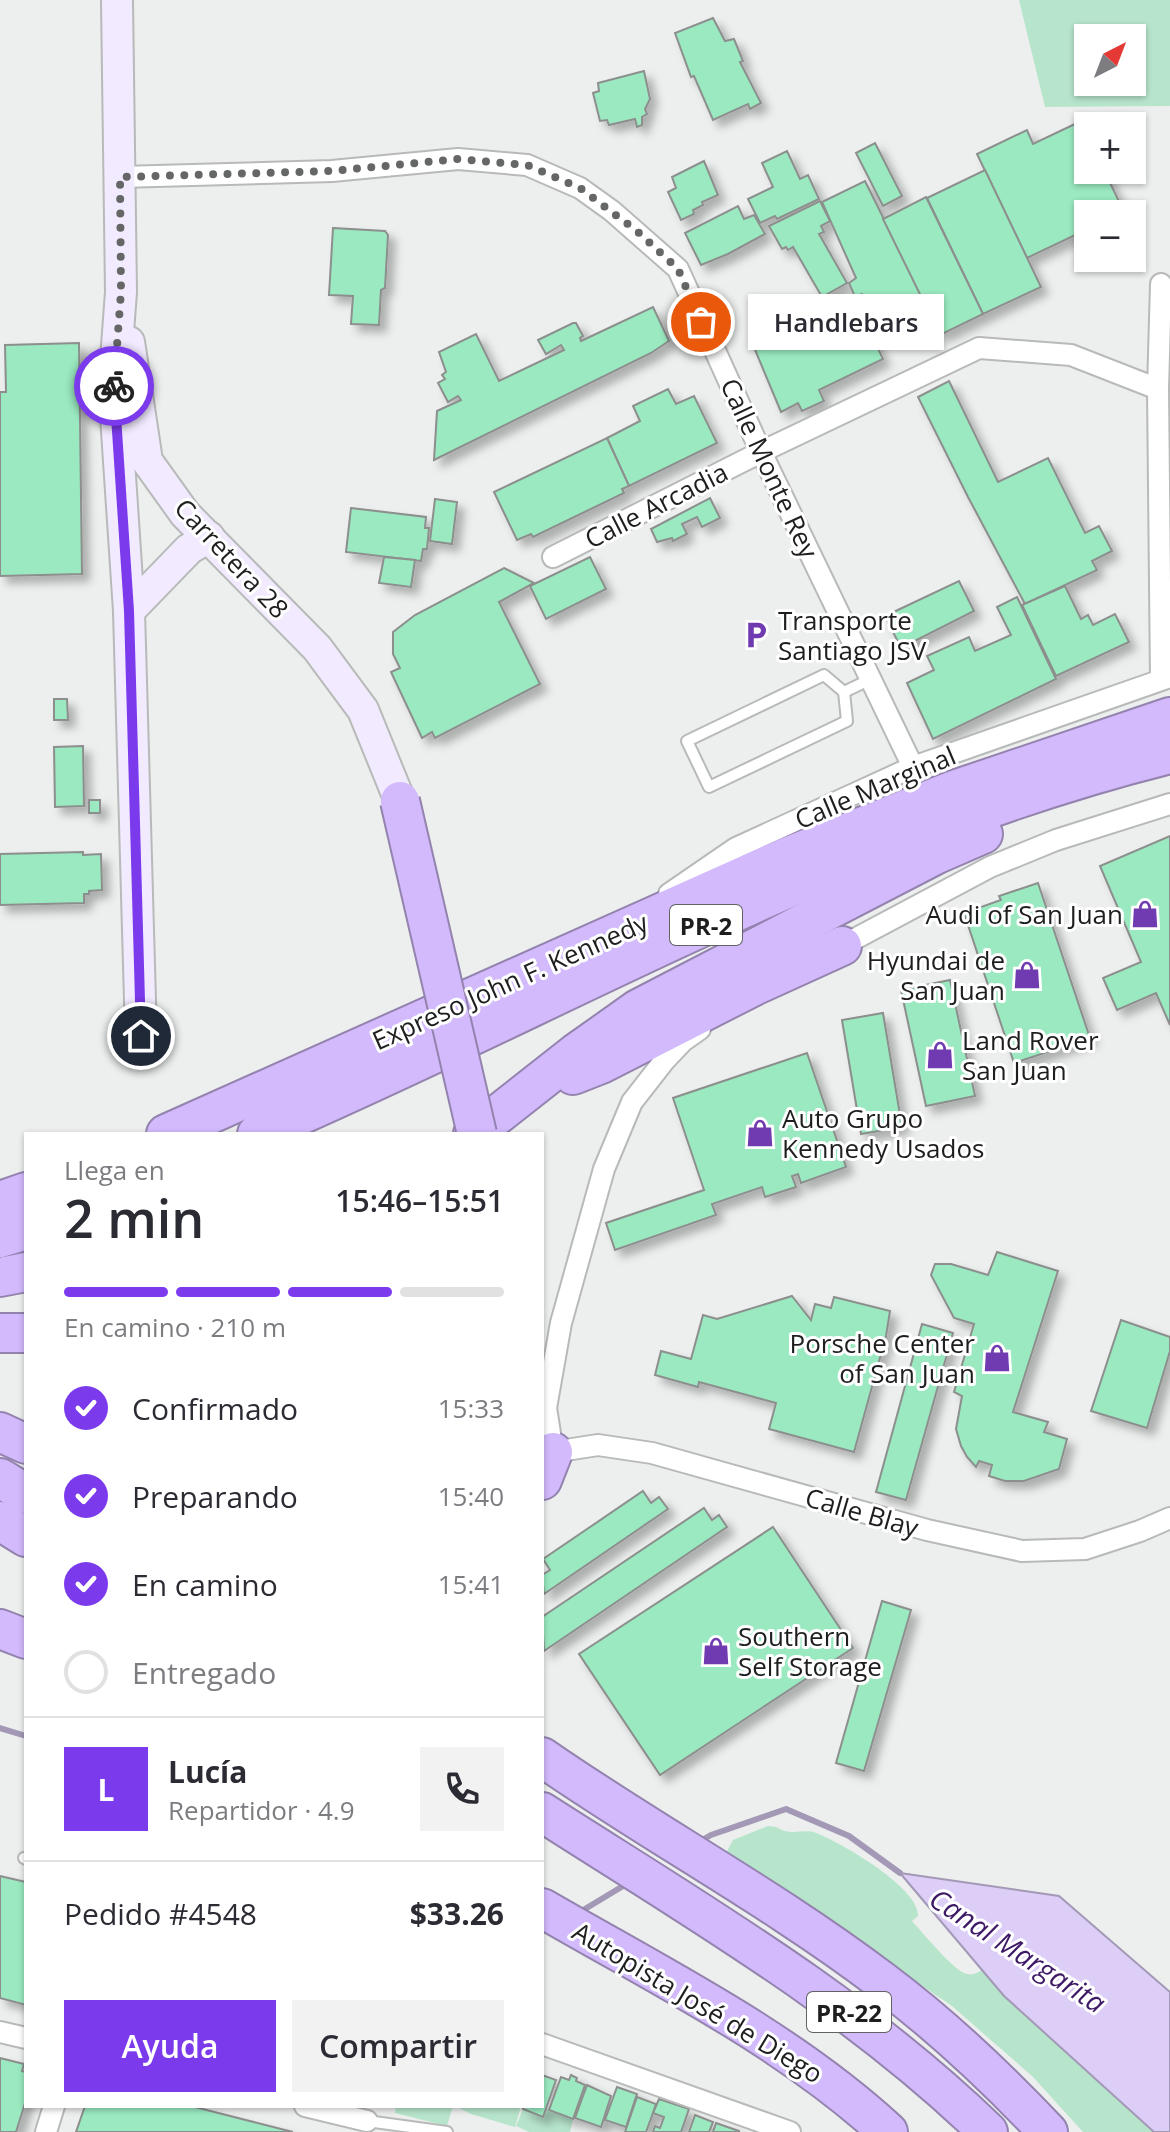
<!DOCTYPE html>
<html lang="es">
<head>
<meta charset="utf-8">
<style>
  :root { --surface:#fff; --page:#f2f2f3; --text:#2b2b33; --muted:#7c7c81; --line:#e1e1e2; --accent:#7c3aed }
  body { margin:0; font-family:"Open Sans",sans-serif; background:var(--page); color:var(--text); height:100vh; display:flex; flex-direction:column; font-size:30px; white-space:nowrap }
  * { box-sizing:border-box; margin:0 }
  p { font-size:26px; color:var(--muted) }
  .icon { flex:none; width:44px; height:44px; fill:none; stroke:currentColor; stroke-width:2; stroke-linecap:round; stroke-linejoin:round }
  .map { position:relative; flex:1; overflow:hidden }
  .drawer { position:absolute; left:24px; top:1132px; width:520px; height:976px; display:flex; flex-direction:column; background:var(--surface); border-radius:0px; box-shadow:0 2px 6px #0004 }
  .drawer>* { flex:none }
  .needle { width:52px; rotate:42deg }
  .buttons { position:absolute; left:1074px; top:24px; display:grid; gap:16px }
  .buttons a { display:grid; place-items:center; width:72px; height:72px; border-radius:0px; background:var(--surface); box-shadow:0 2px 6px #0004; font-size:40px }
  .pin { position:absolute; display:grid; place-items:center; width:68px; height:68px; color:#fff; margin:-34px; border:4px solid #fff; border-radius:50%; box-shadow:0 2px 8px #0007 }
  .courier { position:absolute; display:grid; place-items:center; width:80px; height:80px; margin:-40px; border:6px solid #7c3aed; border-radius:50%; background:#fff; color:#222; box-shadow:0 2px 10px #0007 }
  .bubble { position:absolute; height:56px; border-radius:0px; background:var(--surface); box-shadow:0 2px 6px #0004; font-size:26px; font-weight:600; line-height:56px; text-align:center }
  .summary em { font-style:normal; font-weight:600 }
  .summary div { display:flex; flex-direction:column-reverse }
  .summary { display:flex; align-items:center; justify-content:space-between; height:136px; padding:0 40px }
  h1 { font-size:52px; font-weight:600; line-height:60px }
  .bar { display:grid; grid-template-columns:repeat(4,1fr); gap:12px 8px; align-content:center; height:96px; padding:0 40px }
  .bar i { height:10px; border-radius:6px; background:var(--line) }
  .bar .on { background:var(--accent) }
  .bar p { grid-column:span 4 }
  .line { display:flex; align-items:center; gap:20px; padding:0 40px; border-top:2px solid var(--line) }
  .line div { flex:1 }
  .round { display:grid; place-items:center; flex:none; width:84px; height:84px; border-radius:0px; background:var(--page) }
  ol { padding:0 40px; list-style:none }
  li { display:flex; align-items:center; gap:24px; height:88px }
  li p { margin-inline-start:auto }
  li .icon { padding:8px; border-radius:50%; background:var(--accent); color:#fff; stroke-width:4 }
  li:last-child { color:var(--muted) }
  li i { width:44px; height:44px; border:4px solid var(--line); border-radius:50% }
  .cta { display:flex; gap:16px; margin-top:auto; padding:16px 40px }
  .cta a { flex:1; height:92px; border-radius:0px; background:var(--accent); color:#fff; font-size:32px; font-weight:600; line-height:92px; text-align:center }
  .cta a+a { background:var(--page); color:var(--text) }
  .map>svg:first-child { display:block }
  .green { fill:#b7e5cc; fill-rule:evenodd }
  .water { fill:#dccef7; stroke:#a399b6; stroke-width:2 }
  .lines { fill:none; stroke-linecap:round; stroke-linejoin:round }
  .stream { stroke:#a399b6; stroke-width:6 }
  .building { fill:#9ae9c0; stroke:#8c8f8d; stroke-width:2; filter:url(#shadow) }
  .lane-casing { stroke:#b7bab8; stroke-width:14 }
  .street-casing { stroke:#b7bab8; stroke-width:24 }
  .secondary-casing { stroke:#b7bab8; stroke-width:34 }
  .highway-casing { stroke:#9383ae; stroke-width:42 }
  .lane { stroke:#fff; stroke-width:10 }
  .street { stroke:#fff; stroke-width:20 }
  .secondary { stroke:#f2eafe; stroke-width:30 }
  .highway { stroke:#d2bafc; stroke-width:38 }
  .highway-bridge-casing { stroke:#9383ae; stroke-width:42; stroke-linecap:butt }
  .highway-bridge { stroke:#d2bafc; stroke-width:38 }
  .done { stroke:#656766; stroke-width:8; stroke-dasharray:0 14.4 }
  .route { stroke:#7c3aed; stroke-width:10 }
  .labels { text-anchor:middle; dominant-baseline:central; stroke-width:6; stroke-linejoin:round; paint-order:stroke }
  .shield { fill:#fff; stroke:#616261; stroke-width:2 }
  .shield-label { font-size:24px; font-weight:bold; fill:#1d1e1d }
  .street-label { font-size:26px; fill:#1d1e1d; stroke:#fff }
  .poi-label { font-size:26px; fill:#1d1e1d; stroke:#fff; text-anchor:start }
  .water-label { font-size:28px; font-style:italic; fill:#3e1a66; stroke:#fff }
</style>
</head>
<body>
<div class="map">
<svg width="1170" height="2132" viewBox="0 0 1170 2132">
  <defs>
    <filter id="shadow"><feDropShadow dx="7" dy="7" stdDeviation="4" flood-color="#0004"/></filter>
  </defs>
  <rect width="100%" height="100%" fill="#ecefed"/>
  <g class="green">
    <path d="M1019 0H1170V106L1045 107ZM1132 38V82H1088V38Z"/>
    <path d="M768 1826C777 1826 778 1829 785 1831 795 1834 806 1829 816 1833 840 1842 920 1888 918 1916L912 1921C924 1934 950 1966 964 1973 971 1976 976 1974 982 1970L1004 1996 1154 2132H1083L1033 2077 952 2006 726 1853 733 1840Z"/>
    <polygon points="396,2106 453,2106 447,2126 395,2113"/>
    <polygon points="455,2106 521,2106 515,2127 471,2114"/>
    <polygon points="546,2108 573,2119 570,2132 529,2132 516,2126 523,2109 543,2116"/>
  </g>
  <polygon class="water" points="900,1873 1059,1896 1170,1992 1170,2132 1154,2132 1004,1996"/>
  <g class="lines">
    <g class="stream">
      <polyline points="0,1728 26,1736"/>
      <polyline points="697,1843 711,1835 786,1809 849,1836 900,1873"/>
      <polyline points="580,1912 628,1883"/>
    </g>
  </g>
  <g class="building">
    <polygon points="713,18 725,41 734,39 743,61 740,62 761,103 750,109 748,104 713,120 694,76 691,77 675,33"/>
    <polygon points="644,71 650,99 645,109 647,114 642,117 642,125 637,127 635,119 609,125 607,120 600,121 593,93 599,91 598,83"/>
    <polygon points="1075,124 1077,130 1083,127 1088,137 1088,170 1104,170 1124,212 1088,214 1088,229 1027,258 977,154 1027,130 1033,144"/>
    <polygon points="875,143 902,196 883,206 856,153"/>
    <polygon points="787,151 800,179 808,175 819,199 777,219 775,216 760,223 748,199 773,187 762,163"/>
    <polygon points="704,161 718,195 702,202 703,205 693,210 694,214 681,220 668,192 676,188 672,177"/>
    <polygon points="985,170 1041,287 983,314 927,198"/>
    <polygon points="865,181 923,298 884,316 881,310 874,313 862,294 855,297 849,283 856,278 822,202"/>
    <polygon points="926,197 983,314 940,335 883,219"/>
    <polygon points="820,201 830,221 821,226 824,232 819,234 847,283 822,297 793,247 788,250 786,247 782,249 769,226"/>
    <polygon points="738,206 744,219 754,215 765,234 728,254 701,265 685,233"/>
    <polygon points="333,228 385,231 388,235 385,288 381,290 379,325 351,324 353,296 329,295"/>
    <polygon points="853,296 883,359 819,390 824,401 802,411 798,403 781,412 753,345"/>
    <polygon points="653,307 669,341 651,353 434,460 437,411 461,400 458,396 448,402 438,383 445,379 442,375 446,372 439,352 476,334 499,381 564,350 561,345 546,354 538,340 573,323 576,323 583,336 580,338 581,341"/>
    <polygon points="79,343 82,574 0,576 0,392 6,392 5,345"/>
    <polygon points="949,381 998,482 1048,458 1085,533 1099,526 1112,551 1092,561 1097,570 1025,604 968,497 918,397"/>
    <polygon points="668,389 676,404 694,396 717,443 629,486 607,438 640,421 633,406"/>
    <polygon points="607,438 629,486 622,489 624,493 533,537 531,534 517,540 494,492"/>
    <polygon points="710,498 720,518 702,527 697,517 682,524 687,534 673,541 672,538 657,542 651,529"/>
    <polygon points="435,499 457,502 452,544 430,541"/>
    <polygon points="351,508 426,517 425,528 429,528 427,549 423,549 421,561 346,552"/>
    <polygon points="384,557 415,560 411,587 379,583"/>
    <polygon points="590,557 606,589 546,619 530,586"/>
    <polygon points="504,568 534,583 499,602 540,684 435,738 432,732 422,738 391,672 400,668 393,654 393,632 415,615"/>
    <polygon points="959,581 974,611 901,648 885,616"/>
    <polygon points="1065,586 1081,619 1088,615 1093,625 1115,614 1129,642 1056,676 1022,605"/>
    <polygon points="1017,597 1056,679 933,739 907,683 934,670 927,656 969,637 975,651 1011,635 997,607"/>
    <polygon points="54,699 67,699 68,720 54,720"/>
    <polygon points="83,746 84,806 55,807 54,747"/>
    <rect x="89" y="800" width="11" height="13"/>
    <polygon points="1170,836 1170,1025 1156,993 1117,1010 1103,978 1141,962 1100,866"/>
    <polygon points="83,852 83,855 101,854 102,890 89,891 89,894 84,894 84,903 0,905 0,854"/>
    <polygon points="1038,883 1090,1038 1014,1063 964,913 1001,900 999,896"/>
    <polygon points="950,980 975,1096 926,1106 901,990"/>
    <polygon points="883,1013 902,1127 861,1134 842,1020"/>
    <polygon points="807,1053 846,1167 801,1183 798,1174 792,1176 796,1187 765,1197 762,1187 712,1204 716,1215 615,1250 606,1223 704,1190 673,1098"/>
    <polygon points="997,1252 1058,1271 1013,1412 1048,1422 1044,1432 1067,1439 1059,1469 1024,1481 1005,1481 989,1476 992,1465 979,1461 976,1467 967,1457 961,1446 956,1429 962,1396 954,1392 974,1324 954,1318 931,1275 935,1264 951,1264 988,1275"/>
    <polygon points="792,1296 811,1320 815,1304 831,1308 834,1297 890,1311 886,1336 854,1452 769,1429 776,1403 699,1382 698,1387 655,1375 661,1351 691,1359 703,1315 717,1319"/>
    <polygon points="1121,1320 1170,1337 1170,1351 1147,1428 1091,1411"/>
    <polygon points="922,1324 953,1333 906,1500 876,1492"/>
    <polygon points="643,1491 651,1503 659,1497 668,1509 544,1594 542,1575 550,1570 543,1559"/>
    <polygon points="704,1508 712,1520 719,1515 727,1527 544,1651 542,1617"/>
    <polygon points="773,1527 853,1648 660,1775 579,1654"/>
    <polygon points="882,1601 911,1610 864,1771 836,1763"/>
    <polygon points="0,1876 26,1882 26,2005 0,1998"/>
    <polygon points="0,2058 24,2064 22,2071 26,2072 26,2100 16,2132 0,2132"/>
    <polygon points="542,2075 556,2080 543,2117 523,2109 524,2106 542,2106"/>
    <polygon points="571,2075 577,2078 576,2081 585,2085 573,2119 549,2110 561,2077 569,2080"/>
    <polygon points="587,2085 611,2096 601,2127 575,2118"/>
    <polygon points="617,2087 637,2094 626,2127 605,2120"/>
    <polygon points="637,2097 656,2104 653,2113 646,2132 625,2132"/>
    <polygon points="659,2099 689,2109 681,2132 653,2132 655,2126 660,2128 664,2117 653,2113"/>
    <polygon points="85,2106 191,2106 293,2132 76,2132"/>
    <polygon points="695,2115 713,2122 709,2132 689,2132"/>
    <polygon points="716,2123 739,2131 739,2132 713,2132"/>
  </g>
  <g class="lines">
    <defs>
      <g id="lane">
        <polyline points="844,692 847,721 709,787 687,741 824,675 844,692 871,679"/>
        <polyline points="24,1858 26,1859"/>
        <polyline points="367,2121 447,2132"/>
      </g>
      <g id="street">
        <polyline points="120,177 332,171 458,159 527,165 580,188 612,211 678,269 761,452 913,767"/>
        <polyline points="553,557 761,452 979,348 1071,355 1158,389"/>
        <polyline points="1161,679 1158,389 1161,284"/>
        <polyline points="669,894 736,848 913,767 1170,677"/>
        <polyline points="834,950 990,867 1056,840 1170,804"/>
        <polyline points="700,1029 683,1041 664,1061 632,1102 604,1169 561,1323 546,1408 553,1452 598,1445 652,1453 927,1530 1022,1551 1085,1549 1140,1531 1170,1518"/>
        <polyline points="0,2032 26,2038"/>
        <polyline points="542,2044 790,2132"/>
        <polyline points="305,2106 367,2121"/>
        <polyline points="46,2132 54,2106"/>
      </g>
      <g id="secondary">
        <polyline points="117,0 121,292 114,386 129,611 141,1036"/>
        <polyline points="129,342 147,461 185,514 317,648 363,710 400,801"/>
        <polyline points="129,611 189,549 209,537"/>
      </g>
      <g id="highway">
        <polyline points="573,1075 601,1064 754,986 842,946"/>
        <polyline points="166,1134 784,858 954,790 1170,717"/>
        <path d="M257 1134C560 1004 847 834 1170 754"/>
        <polyline points="473,1134 576,1053 638,1009 937,854 983,834"/>
        <polyline points="0,1201 26,1192"/>
        <polyline points="0,1238 26,1230"/>
        <polyline points="0,1277 26,1272"/>
        <polyline points="0,1333 26,1333"/>
        <polyline points="0,1432 26,1444"/>
        <polyline points="0,1478 26,1494"/>
        <polyline points="542,1480 553,1452"/>
        <polyline points="0,1521 26,1537"/>
        <polyline points="0,1629 26,1639"/>
        <path d="M542 1757C653 1834 774 1899 882 1981 942 2026 997 2078 1048 2132"/>
        <path d="M542 1812C698 1912 854 2002 988 2132"/>
        <path d="M542 1908C661 1977 787 2039 888 2132"/>
      </g>
    </defs>
    <use href="#lane" class="lane-casing"/>
    <use href="#street" class="street-casing"/>
    <use href="#secondary" class="secondary-casing"/>
    <use href="#highway" class="highway-casing"/>
    <use href="#lane" class="lane"/>
    <use href="#street" class="street"/>
    <use href="#secondary" class="secondary"/>
    <use href="#highway" class="highway"/>
    <defs>
      <polyline id="highway-bridge" points="400,801 477,1134"/>
    </defs>
    <use href="#highway-bridge" class="highway-bridge-casing"/>
    <use href="#highway-bridge" class="highway-bridge"/>
  </g>
  <g class="lines">
    <polyline class="done" points="114,386 121,292 120,177 332,171 458,159 527,165 580,188 637,231 678,269 701,322"/>
    <polyline class="route" points="114,386 129,611 141,1036"/>
  </g>
  <defs>
    <symbol id="parking-bare" viewBox="-9 -9 18 18"><path d="M-3.5-5.5H1a3.5 3.5 0 0 1 0 7H-1V5.5H-3.5ZM-1-3.4V-.6H.8a1.4 1.4 0 0 0 0-2.8Z" fill="#703ab0" stroke="#fff" stroke-width="2.5" paint-order="stroke"/></symbol>
    <symbol id="shop-bare" viewBox="-9 -9 18 18"><path d="M-5-2.5h2.3a2.7 3.5 0 0 1 5.4 0H5L5.5 6h-11ZM-1.5-2.5h3a1.5 2.3 0 0 0-3 0Z" fill="#703ab0" stroke="#fff" stroke-width="2.5" paint-order="stroke"/></symbol>
  </defs>
  <g fill-rule="evenodd">
    <use href="#parking-bare" x="736" y="615" width="40" height="40"/>
    <use href="#shop-bare" x="1125" y="894" width="40" height="40"/>
    <use href="#shop-bare" x="1007" y="955" width="40" height="40"/>
    <use href="#shop-bare" x="920" y="1035" width="40" height="40"/>
    <use href="#shop-bare" x="740" y="1113" width="40" height="40"/>
    <use href="#shop-bare" x="977" y="1338" width="40" height="40"/>
    <use href="#shop-bare" x="696" y="1631" width="40" height="40"/>
  </g>
  <g class="labels">
    <g class="shield">
      <rect x="670" y="905" width="72" height="40" rx="6"/>
      <rect x="807" y="1992" width="84" height="40" rx="6"/>
    </g>
    <g class="shield-label">
      <text x="706" y="925">PR-2</text>
      <text x="849" y="2012">PR-22</text>
    </g>
    <g class="street-label">
      <text transform="translate(770 468) rotate(65)">Calle Monte Rey</text>
      <text transform="translate(656 505) rotate(-27)">Calle Arcadia</text>
      <text transform="translate(232 558) rotate(47)">Carretera 28</text>
      <text transform="translate(875 787) rotate(-23)">Calle Marginal</text>
      <text transform="translate(510 981) rotate(-24)">Expreso John F. Kennedy</text>
      <text transform="translate(862 1512) rotate(16)">Calle Blay</text>
      <text transform="translate(698 2002) rotate(31)">Autopista José de Diego</text>
    </g>
    <g class="poi-label">
      <text x="778" y="620">Transporte<tspan x="778" dy="30">Santiago JSV</tspan></text>
      <text x="1123" y="914" text-anchor="end">Audi of San Juan</text>
      <text x="1005" y="960" text-anchor="end">Hyundai de<tspan x="1005" dy="30">San Juan</tspan></text>
      <text x="962" y="1040">Land Rover<tspan x="962" dy="30">San Juan</tspan></text>
      <text x="782" y="1118">Auto Grupo<tspan x="782" dy="30">Kennedy Usados</tspan></text>
      <text x="975" y="1343" text-anchor="end">Porsche Center<tspan x="975" dy="30">of San Juan</tspan></text>
      <text x="738" y="1636">Southern<tspan x="738" dy="30">Self Storage</tspan></text>
    </g>
    <g class="water-label">
      <text transform="translate(1018 1950) rotate(33)">Canal Margarita</text>
    </g>
  </g>
</svg>
<div class="buttons">
<a><svg class="needle" viewBox="-14 -14 28 28"><path d="M0-13l5 13h-10z" fill="#e53935"/><path d="M0 13l5-13h-10z" fill="#7c7c81"/></svg></a>
<a>+</a>
<a>−</a>
</div>
<div class="pin" style="left:701px;top:322px;background:#ea580c"><svg class="icon" aria-label="bag" viewBox="0 0 24 24"><path d="M5 8h14l-1 12H6zM9 8a3 3 0 0 1 6 0"/></svg></div>
<div class="pin" style="left:141px;top:1036px;background:#1f2937"><svg class="icon" aria-label="home" viewBox="0 0 24 24"><path d="M3 11l9-7 9 7M6 9v11h12V9"/></svg></div>
<div class="courier" style="left:114px;top:386px"><svg class="icon" aria-label="bike" viewBox="0 0 24 24"><circle cx="6" cy="16" r="4"/><circle cx="18" cy="16" r="4"/><path d="M6 16l4-8h5l3 8M10 8l3 8H6M13 5h3"/></svg></div>
<div class="bubble" style="left:748px;top:294px;width:196px">Handlebars</div>
<section class="drawer">
<div class="summary"><div><h1>2 min</h1><p>Llega en</p></div><em>15:46–15:51</em></div>
<div class="bar"><i class="on"></i><i class="on"></i><i class="on"></i><i></i><p>En camino · 210 m</p></div>
<ol>
<li><svg class="icon" aria-label="check" viewBox="0 0 24 24"><path d="M5 12l5 5 9-10"/></svg>Confirmado<p>15:33</p></li>
<li><svg class="icon" aria-label="check" viewBox="0 0 24 24"><path d="M5 12l5 5 9-10"/></svg>Preparando<p>15:40</p></li>
<li><svg class="icon" aria-label="check" viewBox="0 0 24 24"><path d="M5 12l5 5 9-10"/></svg>En camino<p>15:41</p></li>
<li><i></i>Entregado</li>
</ol>
<div class="line" style="height:144px"><b class="round" style="background:var(--accent);color:#fff">L</b><div><b>Lucía</b><p>Repartidor · 4.9</p></div><a class="round"><svg class="icon" aria-label="phone" viewBox="0 0 24 24"><path d="M5 4h4l2 5-3 2q2 4 5 5l2-3 5 2v4C11 20 4 13 5 4z"/></svg></a></div>
<div class="line" style="height:104px"><div>Pedido #4548</div><b>$33.26</b></div>
<div class="cta"><a>Ayuda</a><a>Compartir</a></div>
</section>
</div>
</body>
</html>
